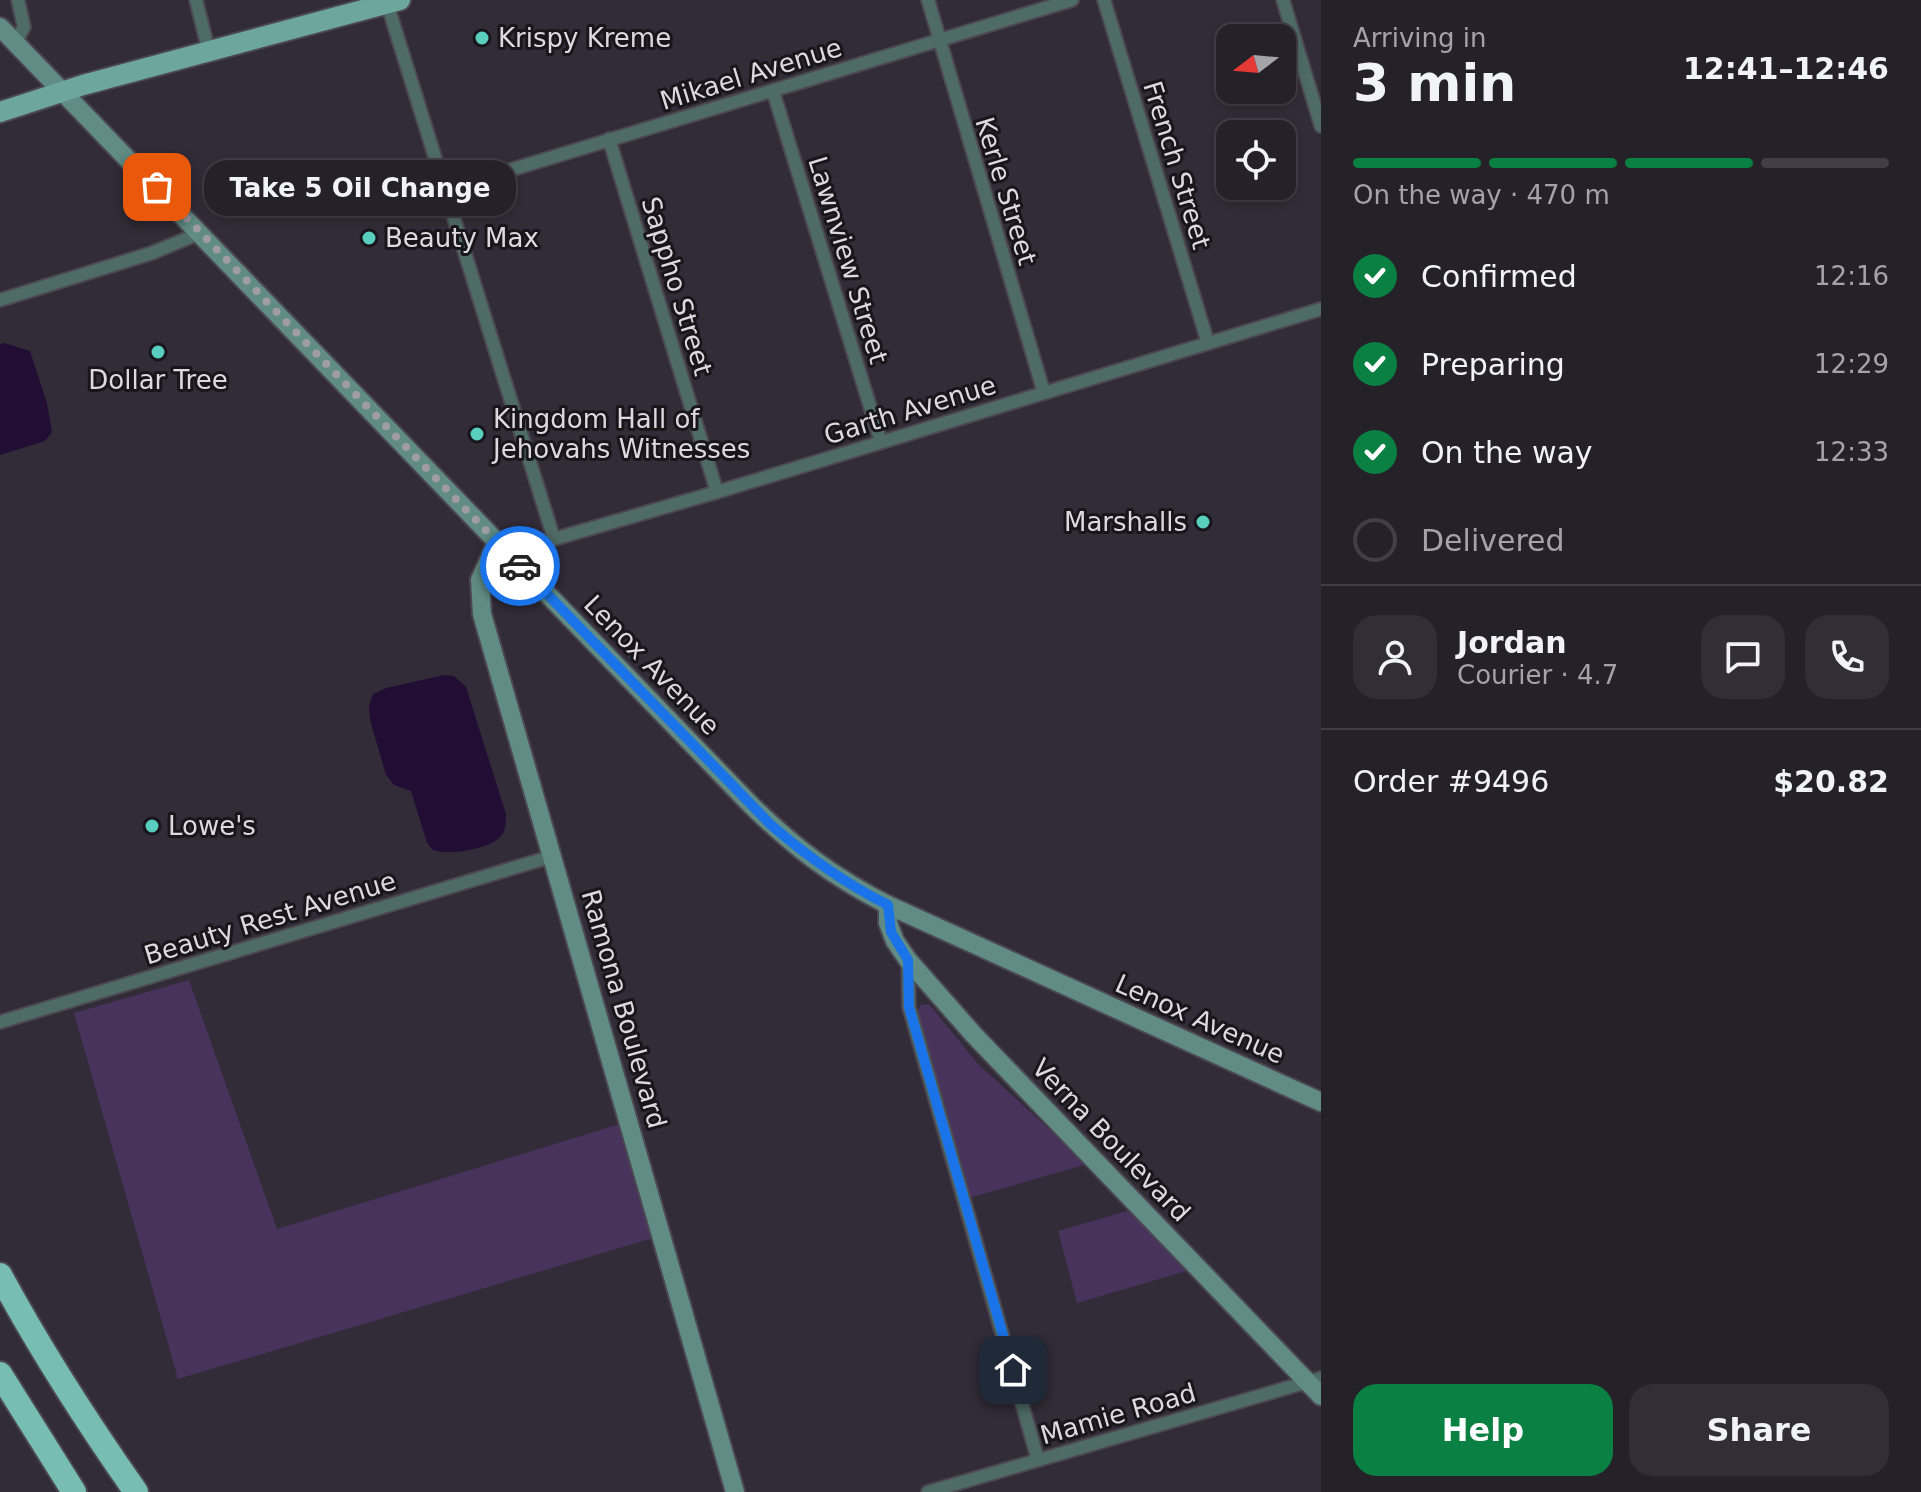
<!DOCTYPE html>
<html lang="en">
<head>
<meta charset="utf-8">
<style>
  :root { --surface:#252129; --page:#312e35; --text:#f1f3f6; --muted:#a3a3a8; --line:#423e46; --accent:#0b8043 }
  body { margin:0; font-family:"DejaVu Sans",sans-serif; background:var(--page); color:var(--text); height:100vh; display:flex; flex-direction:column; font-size:30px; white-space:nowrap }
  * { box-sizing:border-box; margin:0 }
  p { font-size:26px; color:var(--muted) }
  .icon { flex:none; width:44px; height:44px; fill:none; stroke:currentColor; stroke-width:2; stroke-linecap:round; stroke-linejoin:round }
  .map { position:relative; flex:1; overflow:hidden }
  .drawer { display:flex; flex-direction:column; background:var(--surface); width:600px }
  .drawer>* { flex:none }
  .needle { width:52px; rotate:254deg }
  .controls { position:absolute; left:1216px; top:24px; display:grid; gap:16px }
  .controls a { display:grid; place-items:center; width:80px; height:80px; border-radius:16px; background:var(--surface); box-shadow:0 4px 12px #0003,0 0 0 2px var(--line); font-size:40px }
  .pin { position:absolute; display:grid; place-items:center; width:68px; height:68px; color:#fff; margin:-34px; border-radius:16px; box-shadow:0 4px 12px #0006 }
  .courier { position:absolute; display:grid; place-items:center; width:80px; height:80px; margin:-40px; border:6px solid #1a73e8; border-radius:50%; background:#fff; color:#222; box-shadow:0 2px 10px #0007 }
  .bubble { position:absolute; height:56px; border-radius:24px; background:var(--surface); box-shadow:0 4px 12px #0003,0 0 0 2px var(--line); font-size:26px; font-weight:600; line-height:56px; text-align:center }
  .headline em { font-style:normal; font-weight:600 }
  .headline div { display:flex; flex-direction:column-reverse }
  .headline { display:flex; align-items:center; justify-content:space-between; height:136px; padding:0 32px }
  h1 { font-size:52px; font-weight:600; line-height:60px }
  .bar { display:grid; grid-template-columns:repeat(4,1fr); gap:12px 8px; align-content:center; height:96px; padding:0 32px }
  .bar i { height:10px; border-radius:6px; background:var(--line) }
  .bar .on { background:var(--accent) }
  .bar p { grid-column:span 4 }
  .line { display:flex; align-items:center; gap:20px; padding:0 32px; border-top:2px solid var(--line) }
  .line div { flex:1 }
  .round { display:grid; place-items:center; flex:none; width:84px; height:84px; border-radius:24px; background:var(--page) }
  ol { padding:0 32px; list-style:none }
  li { display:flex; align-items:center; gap:24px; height:88px }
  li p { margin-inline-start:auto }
  li .icon { padding:8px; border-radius:50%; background:var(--accent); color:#fff; stroke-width:4 }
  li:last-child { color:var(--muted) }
  li i { width:44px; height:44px; border:4px solid var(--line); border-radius:50% }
  .primary-button { display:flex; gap:16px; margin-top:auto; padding:16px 32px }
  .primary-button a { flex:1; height:92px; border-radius:24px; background:var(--accent); color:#fff; font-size:32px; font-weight:600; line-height:92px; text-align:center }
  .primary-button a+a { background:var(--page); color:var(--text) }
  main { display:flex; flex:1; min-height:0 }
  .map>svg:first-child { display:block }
  .green { fill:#47335c }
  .water { fill:#220e34 }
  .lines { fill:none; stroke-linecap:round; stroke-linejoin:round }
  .street-casing { stroke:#4c4852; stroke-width:16 }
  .secondary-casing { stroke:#4c4852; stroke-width:22 }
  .primary-casing { stroke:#4c4852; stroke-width:24 }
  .highway-casing { stroke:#4c4852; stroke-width:28 }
  .street { stroke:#4f6b66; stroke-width:12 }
  .secondary { stroke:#608c85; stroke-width:18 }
  .primary { stroke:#6ca69d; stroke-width:20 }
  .highway { stroke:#77bdb2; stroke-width:24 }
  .done { stroke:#a09ca5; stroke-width:8; stroke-dasharray:0 14.4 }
  .route { stroke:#1a73e8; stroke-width:10 }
  .poi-dot { fill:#59cebe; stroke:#18161a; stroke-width:3 }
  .labels { text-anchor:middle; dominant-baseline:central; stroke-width:6; stroke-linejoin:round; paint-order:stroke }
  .poi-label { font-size:26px; fill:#dcd9e0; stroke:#18161a; text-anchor:start }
  .street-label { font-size:26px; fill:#dcd9e0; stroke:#18161a }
</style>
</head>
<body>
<main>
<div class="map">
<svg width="1321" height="1492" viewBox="0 0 1321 1492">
  <rect width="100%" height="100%" fill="#312c37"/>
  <g class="green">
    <polygon points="189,980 277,1229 620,1124 653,1238 178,1379 74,1013"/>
    <polygon points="929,1004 978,1064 1087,1164 969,1198 918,1013 920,1005"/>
    <polygon points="1131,1210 1190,1270 1077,1303 1058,1231"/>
  </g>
  <g class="water">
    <polygon points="4,343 30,351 47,403 52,432 45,441 0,455 0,344"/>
    <path d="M444 675 454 676 466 687 506 814C506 820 506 828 503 833 496 849 448 856 433 850L427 843 411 791 394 785 386 775 370 720 369 705 373 694 386 688Z"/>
  </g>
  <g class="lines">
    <defs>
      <g id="street">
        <polyline points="196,0 209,52"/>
        <polyline points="386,0 554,539"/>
        <polyline points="928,0 1044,393"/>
        <polyline points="1104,0 1208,343"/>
        <polyline points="1283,0 1321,126"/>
        <polyline points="15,43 24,27 18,0"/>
        <polyline points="773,91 881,442"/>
        <polyline points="609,139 717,492"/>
        <polyline points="444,190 1072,0"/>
        <polyline points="0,300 152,253 200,233"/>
        <polyline points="517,562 554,539 717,492 1321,309"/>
        <polyline points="908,960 909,1007 1038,1460"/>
        <polyline points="0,1022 553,856"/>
        <polyline points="928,1492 1321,1378"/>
      </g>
      <g id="secondary">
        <path d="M0 27 751 805C795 848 833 877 888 905L1321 1102"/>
        <polyline points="497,542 480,580 482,614 735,1492"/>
        <polyline points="888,905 888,923 895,941 908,960 974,1035 1321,1396"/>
      </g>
      <polyline id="primary" points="0,112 83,85 400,0"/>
      <g id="highway">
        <path d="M0 1275C41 1351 87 1422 136 1492"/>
        <polyline points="0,1374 74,1492"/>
      </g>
    </defs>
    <use href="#street" class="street-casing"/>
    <use href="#secondary" class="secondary-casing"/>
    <use href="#primary" class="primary-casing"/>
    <use href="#highway" class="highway-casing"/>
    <use href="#street" class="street"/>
    <use href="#secondary" class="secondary"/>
    <use href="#primary" class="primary"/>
    <use href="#highway" class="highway"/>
  </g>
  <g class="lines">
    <polyline class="done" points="157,187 520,566"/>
    <path class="route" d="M520 566 771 825C808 857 844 883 888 905L891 932 908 960 909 1007 1013 1370"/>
  </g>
  <g class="poi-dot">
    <circle cx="482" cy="38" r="8"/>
    <circle cx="369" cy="238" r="8"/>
    <circle cx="158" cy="352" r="8"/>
    <circle cx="477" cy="434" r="8"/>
    <circle cx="1203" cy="522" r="8"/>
    <circle cx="152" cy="826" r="8"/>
  </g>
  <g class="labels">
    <g class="poi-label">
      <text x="498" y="38">Krispy Kreme</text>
      <text x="385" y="238">Beauty Max</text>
      <text x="158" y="380" text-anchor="middle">Dollar Tree</text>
      <text x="493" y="419">Kingdom Hall of<tspan x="493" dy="30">Jehovahs Witnesses</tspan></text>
      <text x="1187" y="522" text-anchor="end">Marshalls</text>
      <text x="168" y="826">Lowe's</text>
    </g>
    <g class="street-label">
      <text transform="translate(751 74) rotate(-17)">Mikael Avenue</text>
      <text transform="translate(1177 165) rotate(73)">French Street</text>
      <text transform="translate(1006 191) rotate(73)">Kerle Street</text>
      <text transform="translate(848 260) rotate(73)">Lawnview Street</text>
      <text transform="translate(677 286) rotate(73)">Sappho Street</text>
      <text transform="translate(910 410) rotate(-17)">Garth Avenue</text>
      <text transform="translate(652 665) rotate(46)">Lenox Avenue</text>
      <text transform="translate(270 918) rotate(-17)">Beauty Rest Avenue</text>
      <text transform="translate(624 1009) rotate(74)">Ramona Boulevard</text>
      <text transform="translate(1200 1019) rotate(24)">Lenox Avenue</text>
      <text transform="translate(1111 1140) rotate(46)">Verna Boulevard</text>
      <text transform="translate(1118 1414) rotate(-16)">Mamie Road</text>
    </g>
  </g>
</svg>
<div class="controls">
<a><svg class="needle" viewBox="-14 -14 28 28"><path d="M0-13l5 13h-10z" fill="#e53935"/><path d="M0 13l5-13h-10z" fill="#a3a3a8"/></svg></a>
<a><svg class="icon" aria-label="locate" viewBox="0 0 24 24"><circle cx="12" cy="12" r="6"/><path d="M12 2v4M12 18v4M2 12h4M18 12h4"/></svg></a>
</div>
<div class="pin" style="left:157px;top:187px;background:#ea580c"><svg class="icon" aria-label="bag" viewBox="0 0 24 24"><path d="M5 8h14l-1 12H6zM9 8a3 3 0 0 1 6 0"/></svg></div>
<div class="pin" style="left:1013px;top:1370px;background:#1f2937"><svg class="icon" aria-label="home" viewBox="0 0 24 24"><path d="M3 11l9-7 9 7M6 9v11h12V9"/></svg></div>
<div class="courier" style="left:520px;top:566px"><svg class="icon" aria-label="car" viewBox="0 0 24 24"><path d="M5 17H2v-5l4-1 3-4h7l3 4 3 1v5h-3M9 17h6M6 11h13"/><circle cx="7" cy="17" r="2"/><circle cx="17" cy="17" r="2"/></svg></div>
<div class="bubble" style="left:204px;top:160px;width:312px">Take 5 Oil Change</div>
</div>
<section class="drawer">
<div class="headline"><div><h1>3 min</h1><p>Arriving in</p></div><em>12:41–12:46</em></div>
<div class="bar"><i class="on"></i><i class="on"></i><i class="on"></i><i></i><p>On the way · 470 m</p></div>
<ol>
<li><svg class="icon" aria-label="check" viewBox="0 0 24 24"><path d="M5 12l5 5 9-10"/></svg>Confirmed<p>12:16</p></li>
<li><svg class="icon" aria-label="check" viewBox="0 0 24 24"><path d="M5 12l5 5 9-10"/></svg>Preparing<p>12:29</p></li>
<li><svg class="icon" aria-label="check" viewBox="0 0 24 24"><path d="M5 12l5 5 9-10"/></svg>On the way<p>12:33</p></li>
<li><i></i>Delivered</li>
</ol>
<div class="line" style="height:144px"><a class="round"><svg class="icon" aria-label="person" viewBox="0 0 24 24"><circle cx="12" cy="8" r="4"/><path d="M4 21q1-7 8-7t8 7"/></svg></a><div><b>Jordan</b><p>Courier · 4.7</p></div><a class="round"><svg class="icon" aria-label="chat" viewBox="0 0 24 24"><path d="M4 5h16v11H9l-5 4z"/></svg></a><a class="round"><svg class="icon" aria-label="phone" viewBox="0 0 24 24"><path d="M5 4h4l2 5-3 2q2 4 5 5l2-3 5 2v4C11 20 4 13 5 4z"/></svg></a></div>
<div class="line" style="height:104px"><div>Order #9496</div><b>$20.82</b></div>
<div class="primary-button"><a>Help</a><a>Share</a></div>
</section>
</main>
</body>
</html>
